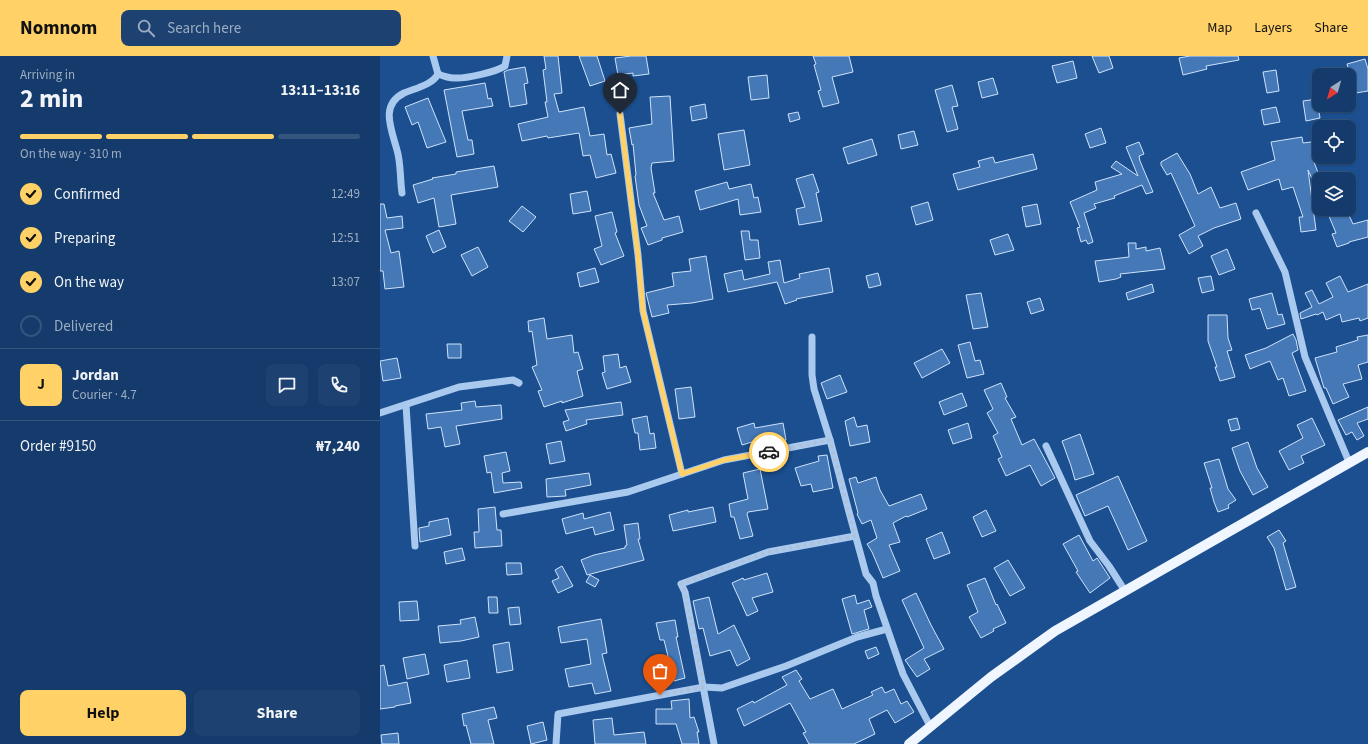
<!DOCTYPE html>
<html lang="en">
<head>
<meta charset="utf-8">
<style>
  :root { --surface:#143b6b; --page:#1d4271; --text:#f1f3f6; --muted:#9dadc1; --line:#33557e; --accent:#ffd166 }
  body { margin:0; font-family:"Source Sans 3",sans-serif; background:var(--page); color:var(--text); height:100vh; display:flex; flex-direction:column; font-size:15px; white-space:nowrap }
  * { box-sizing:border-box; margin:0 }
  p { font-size:13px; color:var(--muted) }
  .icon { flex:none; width:22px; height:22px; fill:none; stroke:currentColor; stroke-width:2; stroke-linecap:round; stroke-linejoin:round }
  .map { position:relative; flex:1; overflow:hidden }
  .details { display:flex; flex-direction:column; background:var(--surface); width:380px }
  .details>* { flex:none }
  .needle { width:26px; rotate:217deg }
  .fabs { position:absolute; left:932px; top:12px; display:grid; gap:8px }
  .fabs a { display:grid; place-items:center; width:44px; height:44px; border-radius:8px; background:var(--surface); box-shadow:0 1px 3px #0004,0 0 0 1px var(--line); font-size:20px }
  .pin { position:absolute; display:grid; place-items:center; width:34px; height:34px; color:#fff; margin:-41px -17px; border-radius:50% 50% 50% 0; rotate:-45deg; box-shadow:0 0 4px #0007 }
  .pin .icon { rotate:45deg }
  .courier { position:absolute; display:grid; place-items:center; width:40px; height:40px; margin:-20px; border:3px solid #ffd166; border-radius:50%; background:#fff; color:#222; box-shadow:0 1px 5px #0007 }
  .headline em { font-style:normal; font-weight:700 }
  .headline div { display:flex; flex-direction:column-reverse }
  .headline { display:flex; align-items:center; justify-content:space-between; height:68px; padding:0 20px }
  h1 { font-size:26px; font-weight:700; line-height:30px }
  .bar { display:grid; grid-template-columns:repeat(4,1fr); gap:6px 4px; align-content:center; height:48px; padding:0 20px }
  .bar i { height:5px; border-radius:3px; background:var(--line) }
  .bar .selected { background:var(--accent) }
  .bar p { grid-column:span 4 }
  .line { display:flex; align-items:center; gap:10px; padding:0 20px; border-top:1px solid var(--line) }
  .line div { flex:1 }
  .round { display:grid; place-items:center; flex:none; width:42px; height:42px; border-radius:8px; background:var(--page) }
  ol { padding:0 20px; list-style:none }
  li { display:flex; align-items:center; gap:12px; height:44px }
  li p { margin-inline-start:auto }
  li .icon { padding:4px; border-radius:50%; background:var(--accent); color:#111; stroke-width:4 }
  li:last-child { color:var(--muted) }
  li i { width:22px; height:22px; border:2px solid var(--line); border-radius:50% }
  .primary-button { display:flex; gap:8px; margin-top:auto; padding:8px 20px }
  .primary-button a { flex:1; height:46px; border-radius:8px; background:var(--accent); color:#111; font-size:16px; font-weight:700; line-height:46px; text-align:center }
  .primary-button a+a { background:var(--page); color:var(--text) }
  header { display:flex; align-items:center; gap:24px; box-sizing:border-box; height:56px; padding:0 20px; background:var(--accent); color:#111 }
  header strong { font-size:19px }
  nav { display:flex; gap:22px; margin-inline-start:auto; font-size:14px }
  .search { width:280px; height:36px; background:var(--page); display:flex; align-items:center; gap:10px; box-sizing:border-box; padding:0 14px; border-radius:8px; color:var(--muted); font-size:15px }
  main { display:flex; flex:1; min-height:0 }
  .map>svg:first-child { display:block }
  .building { fill:#4478b7; stroke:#cfe3fa }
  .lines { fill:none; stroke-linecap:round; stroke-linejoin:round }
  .minor { stroke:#a9c9ee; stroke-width:7 }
  .major { stroke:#f0f6ff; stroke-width:10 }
  .done { stroke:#afc1d8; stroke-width:4; stroke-dasharray:0 7.2 }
  .route { stroke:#ffd166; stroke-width:5 }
</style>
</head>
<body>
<header>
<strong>Nomnom</strong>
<div class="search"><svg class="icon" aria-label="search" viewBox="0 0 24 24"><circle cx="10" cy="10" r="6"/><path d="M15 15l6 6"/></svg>Search here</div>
<nav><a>Map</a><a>Layers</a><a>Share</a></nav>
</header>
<main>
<section class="details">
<div class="headline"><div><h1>2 min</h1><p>Arriving in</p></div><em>13:11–13:16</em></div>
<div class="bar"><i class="selected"></i><i class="selected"></i><i class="selected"></i><i></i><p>On the way · 310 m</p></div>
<ol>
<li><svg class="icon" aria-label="check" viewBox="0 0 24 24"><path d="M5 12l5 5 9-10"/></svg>Confirmed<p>12:49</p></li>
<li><svg class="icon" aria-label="check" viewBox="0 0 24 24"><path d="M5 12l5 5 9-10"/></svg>Preparing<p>12:51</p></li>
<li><svg class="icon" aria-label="check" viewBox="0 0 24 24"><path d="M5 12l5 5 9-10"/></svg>On the way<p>13:07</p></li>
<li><i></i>Delivered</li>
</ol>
<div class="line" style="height:72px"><b class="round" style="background:var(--accent);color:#111">J</b><div><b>Jordan</b><p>Courier · 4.7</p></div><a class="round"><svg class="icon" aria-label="chat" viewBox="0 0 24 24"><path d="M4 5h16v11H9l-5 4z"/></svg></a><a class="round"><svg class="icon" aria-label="phone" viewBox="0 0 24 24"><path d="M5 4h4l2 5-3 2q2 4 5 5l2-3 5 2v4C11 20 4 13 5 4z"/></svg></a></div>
<div class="line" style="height:52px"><div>Order #9150</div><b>₦7,240</b></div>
<div class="primary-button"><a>Help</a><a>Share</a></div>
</section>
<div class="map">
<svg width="988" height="688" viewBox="0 0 988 688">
  <rect width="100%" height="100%" fill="#1b4f8f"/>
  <g class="building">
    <polygon points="164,0 178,0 182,37 174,38 179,56 204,51 210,80 224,78 227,99 231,98 236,117 216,122 210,99 203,100 199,77 168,82 167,80 142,85 138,68 168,61 165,46 167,46 163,14 166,13"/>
    <polygon points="199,0 217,0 225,25 210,30"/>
    <polygon points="251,0 266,0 269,18 253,20 253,17 238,19 235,2"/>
    <polygon points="433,0 469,0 473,16 452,21 459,47 443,51 438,35 441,34 434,9 436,8"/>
    <polygon points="712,0 729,0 733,12 719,17"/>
    <polygon points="810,0 858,0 859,4 826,10 827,13 803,19 799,2"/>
    <polygon points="985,3 988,13 988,35 970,38 969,27 972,26 967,8"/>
    <polygon points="693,5 697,22 677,27 672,10"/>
    <polygon points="145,11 148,27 144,28 147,48 130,51 124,16 128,14"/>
    <polygon points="896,14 899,35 887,37 883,16"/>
    <polygon points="387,19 389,42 371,44 368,21"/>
    <polygon points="613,22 618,38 602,42 598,26"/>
    <polygon points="105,27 108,43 111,42 113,50 82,55 88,84 92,84 94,98 77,101 64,34"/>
    <polygon points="572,29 578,50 572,51 578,73 567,76 555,34"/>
    <polygon points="290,40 294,105 272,107 271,112 275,137 273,137 284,164 299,160 303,176 282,182 282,184 268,189 261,172 267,170 259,149 255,120 256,119 253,88 252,89 249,72 272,68 270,41"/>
    <polygon points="48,42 66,86 47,92 38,66 32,69 25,51"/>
    <polygon points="937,43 940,62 926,65 923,45"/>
    <polygon points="325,48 327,62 312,65 310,51"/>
    <polygon points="896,51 900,66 884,69 881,54"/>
    <polygon points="418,56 420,63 410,66 408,58"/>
    <polygon points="721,72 726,87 710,92 705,78"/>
    <polygon points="364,74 370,109 344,114 338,78"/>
    <polygon points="534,75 538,89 521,93 518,79"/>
    <polygon points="922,81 923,87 939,85 939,105 934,106 940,122 933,125 928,114 936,174 921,176 919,161 923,161 913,131 902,134 899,123 868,134 861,116 895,104 891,86"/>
    <polygon points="492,83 497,99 468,108 463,92"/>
    <polygon points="759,86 764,98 759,100 760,105 773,136 766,138 762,129 734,140 735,142 714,148 716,152 704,157 713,186 708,188 706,184 701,186 697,172 700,171 690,146 717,134 715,126 742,118 731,111 736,105 758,120 746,91"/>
    <polygon points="797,97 810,118 818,138 831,131 840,152 856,147 861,163 834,172 818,180 823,190 809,198 799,179 815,170 791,117 787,119 781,109 781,106"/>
    <polygon points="653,98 657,113 578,134 573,118 600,111 598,105 613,101 615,107"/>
    <polygon points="114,110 118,131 71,139 76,168 59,171 54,142 38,147 33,129 53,123 52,122 76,118 76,116"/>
    <polygon points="433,118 439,136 436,137 442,165 419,169 416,153 425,151 416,123"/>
    <polygon points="347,126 349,133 371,128 374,142 378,141 381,156 360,159 358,143 320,154 315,135"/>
    <polygon points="207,135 211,155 193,158 190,138"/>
    <polygon points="548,146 553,164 536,169 531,151"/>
    <polygon points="0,148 4,148 7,162 22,160 23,172 5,174 11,197 19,195 24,231 5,233 3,215 0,215"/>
    <polygon points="657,148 661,168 646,171 642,151"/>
    <polygon points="142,150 156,161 143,176 129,165"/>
    <polygon points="946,153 966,153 973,168 988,164 988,181 969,186 969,187 957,191 952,178 956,177"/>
    <polygon points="232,156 237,176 235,177 244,200 221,209 214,193 222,190 215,160"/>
    <polygon points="59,174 66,191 53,197 46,180"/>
    <polygon points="361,175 369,175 370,184 378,184 380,202 365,204"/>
    <polygon points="628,178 634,194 615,199 610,184"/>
    <polygon points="748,187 756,187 756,193 766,191 766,195 780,192 785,213 740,218 741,221 736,223 719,226 715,205 749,201"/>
    <polygon points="98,191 108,211 92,220 81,199"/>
    <polygon points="847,193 855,213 839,219 831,200"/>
    <polygon points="326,200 333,243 312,247 287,249 289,257 272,261 266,237 294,230 292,217 311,215 309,203"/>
    <polygon points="400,204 404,227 420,222 419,218 449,212 453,236 416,243 417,244 405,248 397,226 348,236 344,218 362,214 364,224 390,218 388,206"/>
    <polygon points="215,212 219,226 200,231 197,217"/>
    <polygon points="498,217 501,229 489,232 486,220"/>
    <polygon points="831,220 834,234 822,237 818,222"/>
    <polygon points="960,220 968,236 988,228 988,262 980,265 979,262 962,266 960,258 946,264 943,256 937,259 936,258 921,263 920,257 932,251 925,237 932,234 939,248 953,241 946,227"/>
    <polygon points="772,228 774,236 748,244 746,237"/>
    <polygon points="601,237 608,271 593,273 586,239"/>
    <polygon points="892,237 898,259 902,258 905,268 887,273 880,252 872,254 869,243"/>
    <polygon points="660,242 664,254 651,258 647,246"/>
    <polygon points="828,259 847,259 848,282 852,294 847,295 855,321 840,325 835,311 837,311 828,285"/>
    <polygon points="164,262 167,283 192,279 194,297 198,296 203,313 197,315 203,340 182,347 182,345 164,351 158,335 162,334 152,311 157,309 152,275 149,276 148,265"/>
    <polygon points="913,278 916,284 918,294 912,297 926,335 909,340 903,322 898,324 890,305 870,313 865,299 886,292"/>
    <polygon points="988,279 988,306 978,309 982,323 963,328 969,341 953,348 946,332 944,332 935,302 957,296 956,291 978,284 977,281"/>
    <polygon points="590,286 595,305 600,304 604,318 587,322 578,289"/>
    <polygon points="67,288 81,288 81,302 68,302"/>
    <polygon points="562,293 570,307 542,322 534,307"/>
    <polygon points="238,298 240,312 246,310 251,326 227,333 222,317 225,316 223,300"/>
    <polygon points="17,302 21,322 3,325 0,305"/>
    <polygon points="460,319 467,336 447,343 441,327"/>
    <polygon points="621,327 627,341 625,342 636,361 631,363 642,389 654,383 675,422 661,430 650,409 626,420 618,403 622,401 613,380 618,377 607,357 613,353 604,334"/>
    <polygon points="311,331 315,361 299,363 295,333"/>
    <polygon points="582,337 587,350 564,359 559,346"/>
    <polygon points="95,345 96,351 121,349 122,363 76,370 80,388 65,391 61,371 48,373 46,358 82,354 81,347"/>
    <polygon points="241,346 243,359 206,364 207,368 186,375 183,366 189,364 185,354"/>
    <polygon points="988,351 988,363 977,367 984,380 977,384 972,376 966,379 958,364"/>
    <polygon points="267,360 270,378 274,377 276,392 260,394 258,377 255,377 252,363"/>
    <polygon points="474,361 477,371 487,369 490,386 470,390 465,365"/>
    <polygon points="857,362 860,373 851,375 848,364"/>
    <polygon points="932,362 945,389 921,400 924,407 909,414 899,395 923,382 917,369"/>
    <polygon points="374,367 375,372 403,367 406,384 386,388 385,382 362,389 357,372"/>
    <polygon points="588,367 592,382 573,388 568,374"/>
    <polygon points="700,378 714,418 695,424 691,410 682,385"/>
    <polygon points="181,385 185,405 170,408 166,388"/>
    <polygon points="868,386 877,412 888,431 873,439 860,415 852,392"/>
    <polygon points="126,396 130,415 122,417 123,427 141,426 142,432 114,437 111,416 107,417 104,400"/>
    <polygon points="447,399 453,432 433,436 431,428 421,430 415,412 439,405 438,400"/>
    <polygon points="839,403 848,433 856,444 848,449 849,452 838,456 834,446 830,432 832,432 824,407"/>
    <polygon points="380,413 388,453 368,456 367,458 373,480 360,483 354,461 351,461 349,448 368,443 363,417"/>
    <polygon points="209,417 211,429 185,434 186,440 167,441 166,423"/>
    <polygon points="738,420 767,485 748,494 728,450 705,460 696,439"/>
    <polygon points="476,421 478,427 496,421 500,434 509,450 541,438 547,453 527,461 526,460 513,467 520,486 509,489 520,515 503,522 492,496 487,488 497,482 491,464 482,468 477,458 478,457 469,423"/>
    <polygon points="115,451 117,474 121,474 122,490 95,492 94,476 99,476 98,453"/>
    <polygon points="333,451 336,466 293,475 289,459 308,454 308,456"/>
    <polygon points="606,454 616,475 602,481 593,461"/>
    <polygon points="230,456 234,474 215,479 213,471 186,478 182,463 203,457 204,463"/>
    <polygon points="68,462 71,479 40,486 39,472 49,470 49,466"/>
    <polygon points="258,467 260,483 258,483 264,504 207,519 201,504 214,499 245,492 245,490 247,489 244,469"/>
    <polygon points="899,474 906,485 903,487 916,531 906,534 894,492 887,481"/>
    <polygon points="562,476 570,497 554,503 546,483"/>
    <polygon points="699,479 713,505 717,502 730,522 710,537 696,516 698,515 683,488"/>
    <polygon points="82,492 85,504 66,508 64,496"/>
    <polygon points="628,504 645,532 630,540 614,512"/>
    <polygon points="126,507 141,507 142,518 127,519"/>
    <polygon points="182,510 193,530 178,537 172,525 179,522 175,514"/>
    <polygon points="387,517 393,536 372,542 378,555 367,560 352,527 363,522 364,524"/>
    <polygon points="210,519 219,524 215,531 206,526"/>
    <polygon points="605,522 616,549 617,548 626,567 613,573 614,575 601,582 589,561 598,556 587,529"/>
    <polygon points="536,537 551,569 564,593 544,603 550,613 537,621 525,604 544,592 522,544"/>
    <polygon points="475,539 477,548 489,544 492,551 484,554 489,573 472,578 462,543"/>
    <polygon points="108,541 117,541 118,557 109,557"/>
    <polygon points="329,541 338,578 354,569 370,603 357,610 350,594 330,600 323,572 319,573 313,545"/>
    <polygon points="37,545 39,564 20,565 19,546"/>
    <polygon points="139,551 141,568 130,569 128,552"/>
    <polygon points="95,561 99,581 81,585 60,587 58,570 81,568 80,564"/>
    <polygon points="221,563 227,597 222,598 231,635 215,638 212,627 189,631 185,613 211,608 207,583 181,587 178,571"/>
    <polygon points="295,564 298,581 296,581 305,622 294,625 284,584 280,584 276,567"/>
    <polygon points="129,586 133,614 117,617 113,589"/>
    <polygon points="496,591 499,598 488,603 485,595"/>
    <polygon points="45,598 49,618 27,623 23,602"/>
    <polygon points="87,604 90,622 67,626 64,609"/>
    <polygon points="4,609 8,630 27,626 31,647 15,650 15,651 0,653 0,610"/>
    <polygon points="416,614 422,623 419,625 430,643 453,633 462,653 493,639 491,636 502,631 505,637 514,633 521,648 527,645 534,656 515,667 507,654 489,663 495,678 474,688 429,688 423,677 426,676 410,647 364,670 357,653 373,645 374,647 407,629 402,621"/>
    <polygon points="309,643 310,662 314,661 319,676 317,676 319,688 302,688 296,668 276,668 276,653 292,653 291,645"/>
    <polygon points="114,651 117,662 108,664 114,688 91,688 86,669 84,670 82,658"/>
    <polygon points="232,662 234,679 264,676 266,688 215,688 213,664"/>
    <polygon points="163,666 167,684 151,688 147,670"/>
    <polygon points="18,677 19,688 2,688 1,679"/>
  </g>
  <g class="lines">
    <g class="minor">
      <path d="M58 18C63 20 69 22 74 22 85 23 116 16 125 10L127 0"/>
      <polyline points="240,58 258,199 263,255 302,418"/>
      <path d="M22 137C20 124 21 107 17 94 11 72 0 49 24 37 36 32 52 29 58 18L53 0"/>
      <polyline points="876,157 905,216 925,301 969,406"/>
      <polyline points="432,281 432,319 434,333 450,384 469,456 486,518 493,527 496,540 523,618 550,670"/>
      <polyline points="26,349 35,490"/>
      <polyline points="0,357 79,331 133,324 139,327"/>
      <polyline points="666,390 710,485 729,510 745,535"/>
      <polyline points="123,458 248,436 344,404 450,384"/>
      <polyline points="176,688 178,658 324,631 342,632 406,610 477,581 507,573"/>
      <polyline points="334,688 305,536 301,528 388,496 475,480"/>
    </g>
    <polyline class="major" points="529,688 611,621 675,575 988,396"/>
  </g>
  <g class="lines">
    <polyline class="done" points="280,639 324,631 305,536 301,528 388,496 475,480 450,384 389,396"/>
    <polyline class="route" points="240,58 258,199 263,255 302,418 344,404 389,396"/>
  </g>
</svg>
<div class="fabs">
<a><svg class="needle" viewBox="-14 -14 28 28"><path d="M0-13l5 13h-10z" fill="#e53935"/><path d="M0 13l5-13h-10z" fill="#9dadc1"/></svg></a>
<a><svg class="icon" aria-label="locate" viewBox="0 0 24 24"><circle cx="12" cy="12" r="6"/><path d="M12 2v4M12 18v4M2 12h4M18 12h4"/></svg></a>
<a><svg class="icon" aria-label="layers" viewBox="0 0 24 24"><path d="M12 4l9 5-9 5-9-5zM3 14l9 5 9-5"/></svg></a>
</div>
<div class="pin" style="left:280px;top:639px;background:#ea580c"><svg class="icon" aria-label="bag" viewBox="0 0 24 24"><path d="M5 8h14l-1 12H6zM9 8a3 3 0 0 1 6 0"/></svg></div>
<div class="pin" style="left:240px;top:58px;background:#1f2937"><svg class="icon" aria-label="home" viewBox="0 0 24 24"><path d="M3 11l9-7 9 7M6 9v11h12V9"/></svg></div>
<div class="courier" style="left:389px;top:396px"><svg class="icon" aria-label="car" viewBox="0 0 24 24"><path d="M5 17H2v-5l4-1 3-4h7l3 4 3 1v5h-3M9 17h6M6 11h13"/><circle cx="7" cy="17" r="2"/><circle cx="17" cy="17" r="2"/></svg></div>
</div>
</main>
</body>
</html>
